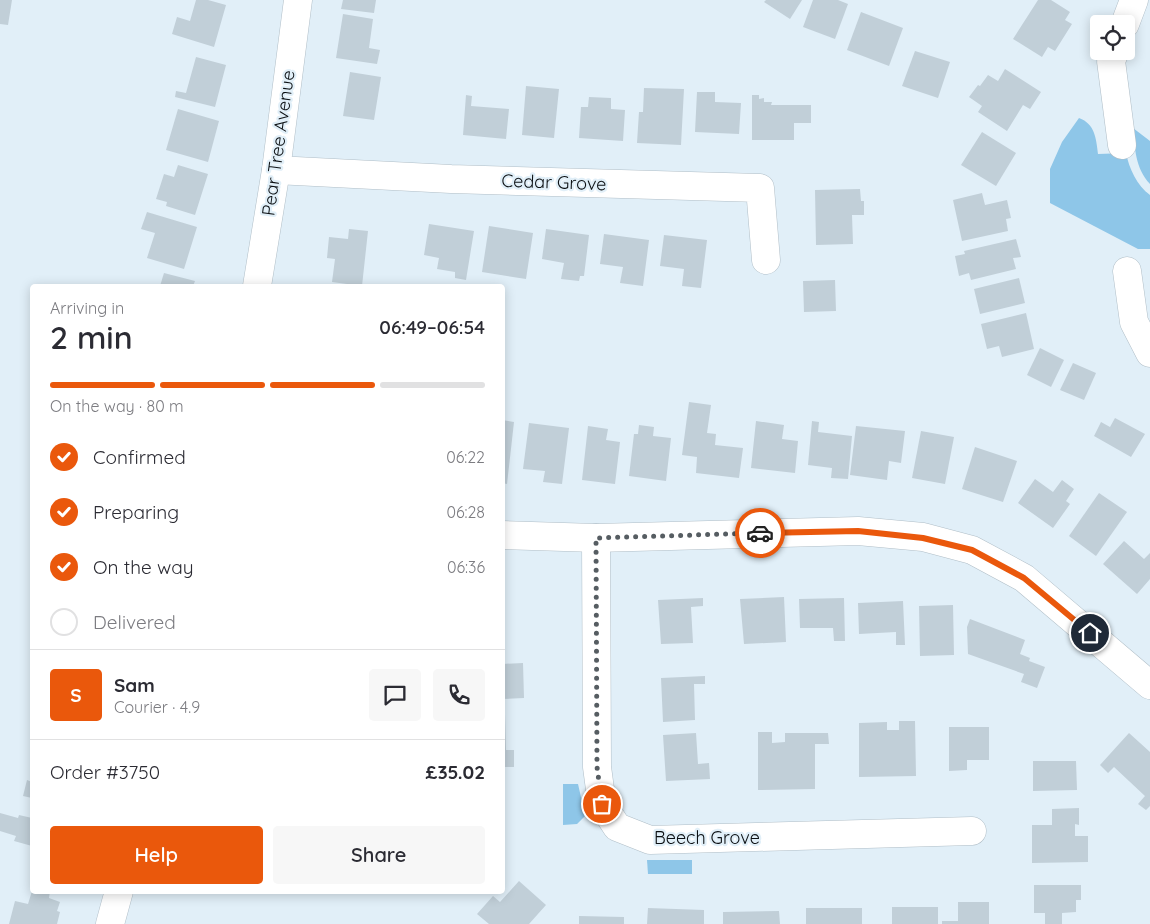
<!DOCTYPE html>
<html lang="en">
<head>
<meta charset="utf-8">
<style>
  :root { --surface:#fff; --page:#f7f7f7; --text:#2b2b33; --muted:#7c7c81; --line:#e1e1e2; --accent:#ea580c }
  body { margin:0; font-family:Quicksand,sans-serif; background:var(--page); color:var(--text); height:100vh; display:flex; flex-direction:column; font-size:19px; white-space:nowrap }
  * { box-sizing:border-box; margin:0 }
  p { font-size:16px; color:var(--muted) }
  .icon { flex:none; width:28px; height:28px; fill:none; stroke:currentColor; stroke-width:2; stroke-linecap:round; stroke-linejoin:round }
  .map { position:relative; flex:1; overflow:hidden }
  .sheet { position:absolute; left:30px; top:284px; width:475px; height:610px; display:flex; flex-direction:column; background:var(--surface); border-radius:5px; box-shadow:0 2px 12px #0003 }
  .sheet>* { flex:none }
  .controls { position:absolute; left:1090px; top:15px; display:grid; gap:10px }
  .controls a { display:grid; place-items:center; width:45px; height:45px; border-radius:5px; background:var(--surface); box-shadow:0 2px 12px #0003; font-size:25px }
  .pin { position:absolute; display:grid; place-items:center; width:42px; height:42px; color:#fff; margin:-21px; border:2px solid #fff; border-radius:50%; box-shadow:0 1px 5px #0007 }
  .courier { position:absolute; display:grid; place-items:center; width:50px; height:50px; margin:-25px; border:4px solid #ea580c; border-radius:50%; background:#fff; color:#222; box-shadow:0 1px 6px #0007 }
  .head em { font-style:normal; font-weight:600 }
  .head div { display:flex; flex-direction:column-reverse }
  .head { display:flex; align-items:center; justify-content:space-between; height:85px; padding:0 20px }
  h1 { font-size:32px; font-weight:600; line-height:38px }
  .bar { display:grid; grid-template-columns:repeat(4,1fr); gap:8px 5px; align-content:center; height:60px; padding:0 20px }
  .bar i { height:6px; border-radius:4px; background:var(--line) }
  .bar .current { background:var(--accent) }
  .bar p { grid-column:span 4 }
  .line { display:flex; align-items:center; gap:12px; padding:0 20px; border-top:1px solid var(--line) }
  .line div { flex:1 }
  .round { display:grid; place-items:center; flex:none; width:52px; height:52px; border-radius:5px; background:var(--page) }
  ol { padding:0 20px; list-style:none }
  li { display:flex; align-items:center; gap:15px; height:55px }
  li p { margin-inline-start:auto }
  li .icon { padding:5px; border-radius:50%; background:var(--accent); color:#fff; stroke-width:4 }
  li:last-child { color:var(--muted) }
  li i { width:28px; height:28px; border:2px solid var(--line); border-radius:50% }
  .primary-button { display:flex; gap:10px; margin-top:auto; padding:10px 20px }
  .primary-button a { flex:1; height:58px; border-radius:5px; background:var(--accent); color:#fff; font-size:20px; font-weight:600; line-height:58px; text-align:center }
  .primary-button a+a { background:var(--page); color:var(--text) }
  .map>svg:first-child { display:block }
  .green { fill:#8ec6e8 }
  .building { fill:#c1cfd8 }
  .lines { fill:none; stroke-linecap:round; stroke-linejoin:round }
  .minor-casing { stroke:#b0bec7; stroke-width:29 }
  .minor { stroke:#fff; stroke-width:28 }
  .done { stroke:#565d62; stroke-width:5; stroke-dasharray:0 9 }
  .route { stroke:#ea580c; stroke-width:6 }
  .labels { text-anchor:middle; dominant-baseline:central; stroke-width:4.5; stroke-linejoin:round; paint-order:stroke }
  .street-label { font-size:18px; fill:#0b0f12; stroke:#e1eff8 }
</style>
</head>
<body>
<div class="map">
<svg width="1150" height="924" viewBox="0 0 1150 924">
  <rect width="100%" height="100%" fill="#e1eff8"/>
  <g class="green">
    <path d="M1079 118C1095 124 1096 138 1098 154L1126 153C1129 168 1137 186 1150 195V249H1138L1050 203V169L1062 142Z"/>
    <path d="M1133 128 1150 141V184C1135 168 1135 148 1133 128Z"/>
    <polygon points="563,784 578,784 583,806 587,814 577,824 563,825"/>
    <polygon points="647,860 692,860 692,874 648,874"/>
  </g>
  <g class="building">
    <polygon points="0,0 12,0 8,25 0,24"/>
    <polygon points="196,0 208,0 226,5 214,47 172,34 177,17 190,21"/>
    <polygon points="343,0 376,0 374,13 341,9"/>
    <polygon points="766,0 802,0 790,19 764,2"/>
    <polygon points="813,0 838,0 848,4 835,39 803,27"/>
    <polygon points="1038,0 1051,0 1070,12 1065,20 1072,24 1055,51 1048,47 1042,57 1013,39"/>
    <polygon points="861,12 903,28 889,66 847,50"/>
    <polygon points="343,14 373,19 369,48 380,50 377,64 336,58"/>
    <polygon points="915,51 950,62 938,98 902,86"/>
    <polygon points="196,57 226,65 215,107 175,97 176,91 186,93"/>
    <polygon points="1005,69 1041,92 1030,109 1023,105 1007,131 978,112 982,106 969,97 978,85 980,86 988,75 998,81"/>
    <polygon points="350,72 381,77 374,120 343,116"/>
    <polygon points="526,86 559,89 554,138 522,135"/>
    <polygon points="644,88 684,89 681,145 637,143 639,112 643,112"/>
    <polygon points="697,92 715,92 715,102 741,103 739,134 695,132"/>
    <polygon points="466,95 472,96 471,106 509,109 506,139 463,135"/>
    <polygon points="752,95 759,95 759,99 764,98 764,102 772,102 771,105 811,105 811,123 794,123 794,140 752,140"/>
    <polygon points="589,97 611,98 611,109 625,110 623,141 579,138 581,107 588,107"/>
    <polygon points="178,109 219,121 208,162 166,150"/>
    <polygon points="982,132 1016,153 996,186 961,165"/>
    <polygon points="178,165 208,174 195,215 166,206 167,202 156,199 164,174 174,177"/>
    <polygon points="860,189 861,201 864,201 864,215 852,215 853,244 816,245 815,190"/>
    <polygon points="982,193 985,205 1007,200 1011,218 1006,219 1008,231 962,241 953,200"/>
    <polygon points="147,212 197,227 184,269 147,258 155,233 141,229"/>
    <polygon points="429,224 474,231 466,280 455,278 455,272 437,269 439,258 424,255"/>
    <polygon points="489,226 533,233 526,279 482,272"/>
    <polygon points="349,229 368,231 362,286 332,282 335,259 327,258 329,237 348,239"/>
    <polygon points="546,229 589,235 584,276 580,276 579,281 561,279 564,263 542,259"/>
    <polygon points="604,234 649,240 643,286 620,283 623,267 600,264"/>
    <polygon points="664,235 707,240 701,288 682,286 684,269 660,266"/>
    <polygon points="1016,239 1021,257 1013,258 1016,269 971,280 969,273 959,276 955,256 965,254 964,251"/>
    <polygon points="164,273 195,281 193,286 160,286"/>
    <polygon points="1019,278 1025,303 980,314 974,289"/>
    <polygon points="835,280 836,311 804,312 803,281"/>
    <polygon points="1026,313 1034,349 1002,357 999,346 987,349 981,324"/>
    <polygon points="1040,348 1064,360 1051,387 1027,375"/>
    <polygon points="1073,363 1096,373 1084,400 1060,390"/>
    <polygon points="689,402 711,405 707,433 716,434 715,445 743,448 739,478 696,473 697,457 682,455"/>
    <polygon points="1115,418 1145,434 1131,457 1094,436 1101,422 1110,427"/>
    <polygon points="502,420 514,422 507,484 502,483"/>
    <polygon points="756,421 784,425 782,439 798,441 795,473 751,468"/>
    <polygon points="812,421 819,422 818,432 852,436 848,479 831,478 832,468 808,465"/>
    <polygon points="529,423 569,428 562,484 543,482 545,471 523,469"/>
    <polygon points="639,425 654,427 653,436 671,438 666,481 629,476 634,434 638,434"/>
    <polygon points="588,426 608,429 606,440 620,442 615,484 582,480"/>
    <polygon points="856,426 905,431 901,463 889,461 887,480 850,475"/>
    <polygon points="921,431 954,437 945,484 912,478"/>
    <polygon points="975,447 1017,461 1003,502 962,489"/>
    <polygon points="1035,479 1053,492 1062,480 1074,489 1066,501 1070,504 1053,528 1018,503"/>
    <polygon points="1099,493 1127,512 1096,556 1069,536"/>
    <polygon points="1124,541 1144,559 1150,553 1150,579 1137,594 1103,564"/>
    <polygon points="784,597 786,642 744,644 740,599"/>
    <polygon points="703,598 703,606 691,607 693,643 661,644 658,600"/>
    <polygon points="844,598 845,641 834,641 833,628 800,628 799,599"/>
    <polygon points="903,601 905,645 896,645 896,632 859,634 858,603"/>
    <polygon points="953,605 954,655 920,656 919,606"/>
    <polygon points="970,619 1025,640 1020,654 1030,658 1029,661 1045,667 1037,688 1021,682 1024,674 968,654 967,627"/>
    <polygon points="523,663 524,698 502,699 502,664"/>
    <polygon points="705,676 705,684 694,684 695,720 663,722 661,678"/>
    <polygon points="502,714 505,714 506,750 514,750 514,767 502,767"/>
    <polygon points="899,721 915,721 916,776 859,777 859,723 887,722 887,730 899,730"/>
    <polygon points="949,727 989,727 989,760 967,760 967,770 949,771"/>
    <polygon points="758,732 772,732 772,743 785,742 785,733 828,733 829,744 815,744 815,789 758,790"/>
    <polygon points="696,733 698,764 709,763 710,779 666,781 663,735"/>
    <polygon points="1129,733 1150,752 1150,806 1146,810 1138,804 1145,796 1114,767 1108,773 1100,765"/>
    <polygon points="1033,761 1076,761 1077,790 1033,791"/>
    <polygon points="27,780 32,782 32,798 23,796"/>
    <polygon points="1079,808 1079,825 1075,824 1075,836 1088,836 1088,862 1032,863 1032,825 1052,825 1052,809"/>
    <polygon points="0,813 18,818 19,815 32,818 32,846 14,841 16,836 0,831"/>
    <polygon points="519,881 546,905 529,924 489,924 477,914 493,896 500,902"/>
    <polygon points="1034,885 1081,885 1081,900 1076,900 1076,912 1062,913 1062,924 1045,924 1045,913 1034,913"/>
    <polygon points="32,891 50,891 49,898 60,902 57,911 60,912 57,924 9,924 15,901 28,904"/>
    <polygon points="958,902 989,902 989,924 942,924 942,921 958,921"/>
    <rect x="892" y="907" width="46" height="17"/>
    <polygon points="648,908 704,910 704,924 647,924"/>
    <rect x="806" y="908" width="56" height="16"/>
    <polygon points="779,911 780,924 723,924 723,912"/>
    <polygon points="579,916 624,917 624,924 579,924"/>
  </g>
  <g class="lines">
    <defs>
      <g id="minor">
        <polyline points="1125,24 1134,0"/>
        <polyline points="1115,51 1111,61 1122,145"/>
        <polyline points="276,170 451,179 760,188 766,260"/>
        <polyline points="1127,271 1134,322 1150,353"/>
        <polyline points="257,286 276,170 298,0"/>
        <polyline points="502,535 596,538 858,531 923,537 972,550 1024,578 1150,685"/>
        <polyline points="596,538 597,767 602,804 617,827 650,840 972,831"/>
        <polyline points="110,924 119,891"/>
      </g>
    </defs>
    <use href="#minor" class="minor-casing"/>
    <use href="#minor" class="minor"/>
  </g>
  <g class="lines">
    <polyline class="done" points="602,804 597,767 596,538 760,533"/>
    <polyline class="route" points="760,533 858,531 923,538 972,550 1024,578 1090,633"/>
  </g>
  <g class="labels">
    <g class="street-label">
      <text transform="translate(278 143) rotate(-82)">Pear Tree Avenue</text>
      <text transform="translate(554 182) rotate(2)">Cedar Grove</text>
      <text x="707" y="837">Beech Grove</text>
    </g>
  </g>
</svg>
<div class="controls">
<a><svg class="icon" aria-label="locate" viewBox="0 0 24 24"><circle cx="12" cy="12" r="6"/><path d="M12 2v4M12 18v4M2 12h4M18 12h4"/></svg></a>
</div>
<div class="pin" style="left:602px;top:804px;background:#ea580c"><svg class="icon" aria-label="bag" viewBox="0 0 24 24"><path d="M5 8h14l-1 12H6zM9 8a3 3 0 0 1 6 0"/></svg></div>
<div class="pin" style="left:1090px;top:633px;background:#1f2937"><svg class="icon" aria-label="home" viewBox="0 0 24 24"><path d="M3 11l9-7 9 7M6 9v11h12V9"/></svg></div>
<div class="courier" style="left:760px;top:533px"><svg class="icon" aria-label="car" viewBox="0 0 24 24"><path d="M5 17H2v-5l4-1 3-4h7l3 4 3 1v5h-3M9 17h6M6 11h13"/><circle cx="7" cy="17" r="2"/><circle cx="17" cy="17" r="2"/></svg></div>
<section class="sheet">
<div class="head"><div><h1>2 min</h1><p>Arriving in</p></div><em>06:49–06:54</em></div>
<div class="bar"><i class="current"></i><i class="current"></i><i class="current"></i><i></i><p>On the way · 80 m</p></div>
<ol>
<li><svg class="icon" aria-label="check" viewBox="0 0 24 24"><path d="M5 12l5 5 9-10"/></svg>Confirmed<p>06:22</p></li>
<li><svg class="icon" aria-label="check" viewBox="0 0 24 24"><path d="M5 12l5 5 9-10"/></svg>Preparing<p>06:28</p></li>
<li><svg class="icon" aria-label="check" viewBox="0 0 24 24"><path d="M5 12l5 5 9-10"/></svg>On the way<p>06:36</p></li>
<li><i></i>Delivered</li>
</ol>
<div class="line" style="height:90px"><b class="round" style="background:var(--accent);color:#fff">S</b><div><b>Sam</b><p>Courier · 4.9</p></div><a class="round"><svg class="icon" aria-label="chat" viewBox="0 0 24 24"><path d="M4 5h16v11H9l-5 4z"/></svg></a><a class="round"><svg class="icon" aria-label="phone" viewBox="0 0 24 24"><path d="M5 4h4l2 5-3 2q2 4 5 5l2-3 5 2v4C11 20 4 13 5 4z"/></svg></a></div>
<div class="line" style="height:65px"><div>Order #3750</div><b>£35.02</b></div>
<div class="primary-button"><a>Help</a><a>Share</a></div>
</section>
</div>
</body>
</html>
